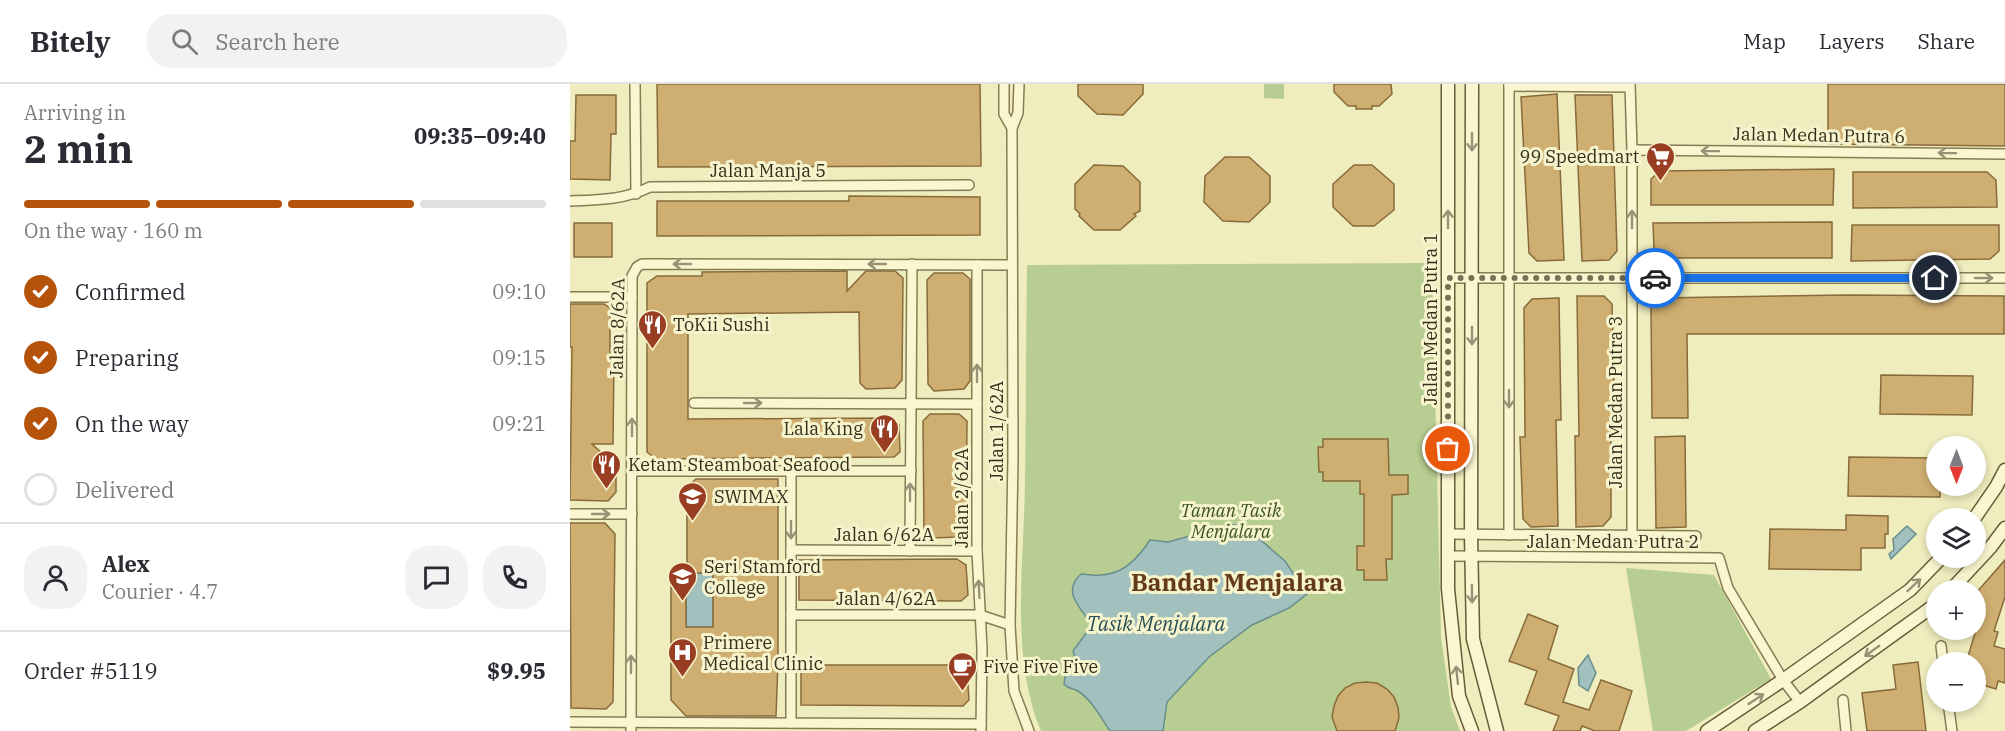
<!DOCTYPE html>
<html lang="en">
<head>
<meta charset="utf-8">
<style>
  :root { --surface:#fff; --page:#f2f2f3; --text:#2b2b33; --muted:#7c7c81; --line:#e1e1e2; --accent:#b45309 }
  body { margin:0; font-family:"IBM Plex Serif",serif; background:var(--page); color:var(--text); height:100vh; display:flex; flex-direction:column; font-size:22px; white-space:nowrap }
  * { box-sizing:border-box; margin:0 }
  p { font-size:20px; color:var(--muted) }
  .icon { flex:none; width:33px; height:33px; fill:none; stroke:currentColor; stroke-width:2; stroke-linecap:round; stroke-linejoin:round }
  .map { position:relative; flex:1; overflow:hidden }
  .sheet { display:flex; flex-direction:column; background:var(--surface); width:570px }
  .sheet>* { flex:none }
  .needle { width:39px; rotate:180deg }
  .fabs { position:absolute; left:1356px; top:352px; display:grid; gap:12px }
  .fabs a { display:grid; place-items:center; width:60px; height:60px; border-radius:50%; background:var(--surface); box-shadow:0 3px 9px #0003; font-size:30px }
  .pin { position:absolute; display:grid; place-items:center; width:51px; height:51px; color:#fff; margin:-26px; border:3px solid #fff; border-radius:50%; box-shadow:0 2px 6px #0007 }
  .courier { position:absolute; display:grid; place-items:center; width:60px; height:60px; margin:-30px; border:4px solid #1a73e8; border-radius:50%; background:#fff; color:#222; box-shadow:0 2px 8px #0007 }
  .overview em { font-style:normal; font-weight:700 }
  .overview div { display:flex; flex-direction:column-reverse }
  .overview { display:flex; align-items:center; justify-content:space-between; height:102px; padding:0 24px }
  h1 { font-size:39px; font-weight:700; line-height:45px }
  .bar { display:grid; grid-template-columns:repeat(4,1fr); gap:9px 6px; align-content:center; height:72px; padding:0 24px }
  .bar i { height:8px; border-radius:4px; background:var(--line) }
  .bar .active { background:var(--accent) }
  .bar p { grid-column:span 4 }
  .line { display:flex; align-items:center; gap:15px; padding:0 24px; border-top:2px solid var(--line) }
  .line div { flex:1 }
  .round { display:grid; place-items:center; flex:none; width:63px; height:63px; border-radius:24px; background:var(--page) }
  ol { padding:0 24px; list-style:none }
  li { display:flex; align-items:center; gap:18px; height:66px }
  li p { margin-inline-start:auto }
  li .icon { padding:6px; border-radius:50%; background:var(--accent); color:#fff; stroke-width:4 }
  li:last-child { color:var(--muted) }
  li i { width:33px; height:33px; border:3px solid var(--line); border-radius:50% }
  header { display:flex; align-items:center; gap:36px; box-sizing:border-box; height:84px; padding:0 30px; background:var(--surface); border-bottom:2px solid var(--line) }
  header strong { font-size:28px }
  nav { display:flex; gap:33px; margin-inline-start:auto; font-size:21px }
  .search { width:420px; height:54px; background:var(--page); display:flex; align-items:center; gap:15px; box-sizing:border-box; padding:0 21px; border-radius:24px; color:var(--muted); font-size:22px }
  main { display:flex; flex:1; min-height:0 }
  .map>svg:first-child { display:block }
  .green { fill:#b8cd91 }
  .water { fill:#a1c0be; stroke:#688e8d; stroke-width:1.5 }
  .building { fill:#cfae71; stroke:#886b3a; stroke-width:1.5 }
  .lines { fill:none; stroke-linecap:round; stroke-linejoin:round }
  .street-casing { stroke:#887c55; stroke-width:12 }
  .secondary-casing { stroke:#695c39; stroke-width:15 }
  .street { stroke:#faf7d0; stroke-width:9 }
  .secondary { stroke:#faf7d0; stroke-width:12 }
  .oneway { stroke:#989276 }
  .done { stroke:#777054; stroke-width:6; stroke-dasharray:0 10.8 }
  .route { stroke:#1a73e8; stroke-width:8 }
  .labels { text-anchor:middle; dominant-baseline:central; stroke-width:6; stroke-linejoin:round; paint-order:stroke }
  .street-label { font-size:18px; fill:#362e1b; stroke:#f6f4cc }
  .poi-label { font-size:18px; fill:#362e1b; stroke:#f6f4cc; text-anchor:start }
  .park-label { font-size:18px; font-style:italic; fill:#3b5321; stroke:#f6f4cc }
  .water-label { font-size:20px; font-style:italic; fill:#294f57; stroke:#f6f4cc }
  .district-label { font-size:24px; font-weight:bold; fill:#643a19; stroke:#f6f4cc }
</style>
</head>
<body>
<header>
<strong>Bitely</strong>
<div class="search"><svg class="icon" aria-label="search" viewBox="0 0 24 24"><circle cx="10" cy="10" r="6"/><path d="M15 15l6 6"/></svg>Search here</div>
<nav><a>Map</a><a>Layers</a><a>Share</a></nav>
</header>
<main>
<section class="sheet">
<div class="overview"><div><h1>2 min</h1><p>Arriving in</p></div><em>09:35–09:40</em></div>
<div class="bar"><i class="active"></i><i class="active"></i><i class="active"></i><i></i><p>On the way · 160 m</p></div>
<ol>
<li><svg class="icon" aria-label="check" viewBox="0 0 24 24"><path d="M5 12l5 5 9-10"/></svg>Confirmed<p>09:10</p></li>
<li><svg class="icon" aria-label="check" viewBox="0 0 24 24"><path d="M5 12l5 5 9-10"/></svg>Preparing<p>09:15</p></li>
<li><svg class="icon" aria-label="check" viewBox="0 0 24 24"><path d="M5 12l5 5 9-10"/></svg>On the way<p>09:21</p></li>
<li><i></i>Delivered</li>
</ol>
<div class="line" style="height:108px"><a class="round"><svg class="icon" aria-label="person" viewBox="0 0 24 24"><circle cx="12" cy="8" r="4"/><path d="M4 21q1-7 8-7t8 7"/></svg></a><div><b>Alex</b><p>Courier · 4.7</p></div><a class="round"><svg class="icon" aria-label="chat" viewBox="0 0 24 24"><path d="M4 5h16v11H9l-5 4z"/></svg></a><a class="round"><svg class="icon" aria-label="phone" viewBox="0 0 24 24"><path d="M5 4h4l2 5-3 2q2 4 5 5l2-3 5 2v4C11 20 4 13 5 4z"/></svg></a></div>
<div class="line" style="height:78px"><div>Order #5119</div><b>$9.95</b></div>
</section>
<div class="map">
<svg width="1435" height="647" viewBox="0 0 1435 647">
  <rect width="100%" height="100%" fill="#efecbd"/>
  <g class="green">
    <polygon points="694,0 714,0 714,15 694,14"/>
    <path d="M862 179 871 553 881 623 890 647H471C440 572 454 480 455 399 456 326 456 253 457 181Z"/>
    <polygon points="1056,484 1144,491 1201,595 1116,647 1083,647"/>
  </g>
  <g class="water">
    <path d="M660 441H673L715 477 737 510 719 524 682 541 639 573 597 618 593 647H540C531 634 521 614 506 606 501 604 498 605 494 600L496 587C504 580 507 577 503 567L522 541C511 524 491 508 511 490 518 490 524 492 531 491 554 490 568 474 580 456L598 458Z"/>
    <polygon points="1337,442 1346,450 1321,475 1319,470 1324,466 1323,455"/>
    <rect x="116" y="489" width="27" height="54"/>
    <polygon points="1018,571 1026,589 1018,607 1009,601 1008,584"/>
  </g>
  <g class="building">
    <polygon points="87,0 410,0 411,82 88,83"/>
    <polygon points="508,0 573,0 573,10 553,31 527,30 508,12"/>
    <polygon points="764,0 821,0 822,10 809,22 802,22 802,25 786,25 786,22 778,22 764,8"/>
    <polygon points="1258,0 1435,0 1435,62 1258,60"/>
    <polygon points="987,10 994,176 967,177 959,169 951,13"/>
    <polygon points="6,11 46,11 46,50 41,50 40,96 0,95 0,57 5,57"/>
    <polygon points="1005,11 1042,11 1047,167 1039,176 1012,177"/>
    <polygon points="655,73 679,73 700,92 700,118 679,138 653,137 634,118 635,92"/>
    <polygon points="524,81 553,82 570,98 570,127 564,130 566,132 550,146 524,146 509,132 510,130 505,125 505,100"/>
    <polygon points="784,81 802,81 824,100 824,126 804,142 783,142 763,123 763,100"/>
    <polygon points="1264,85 1263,121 1081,121 1081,95 1090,87"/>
    <polygon points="1283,88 1417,88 1426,96 1427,123 1283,124"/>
    <polygon points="279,112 410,113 410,151 87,152 87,117 279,117"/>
    <polygon points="1262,138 1262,174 1093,174 1084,166 1083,139"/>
    <rect x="4" y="139" width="38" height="34"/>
    <polygon points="1282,141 1429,141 1429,167 1420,175 1281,177"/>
    <polygon points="277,187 277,207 296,187 325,187 333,194 332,296 325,304 296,305 290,299 289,228 118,230 118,335 320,334 329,341 330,368 324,373 86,375 77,368 77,199 87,192 132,192 132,188"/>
    <polygon points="364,189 393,189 400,195 400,297 394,305 364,307 358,300 357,196"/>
    <polygon points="1277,211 1434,212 1434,250 1117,250 1118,334 1082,334 1081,223 1089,214"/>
    <polygon points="1007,212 1034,212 1042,220 1045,337 1041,337 1041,433 1033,442 1006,443 1005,352 1009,352"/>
    <polygon points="989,214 991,336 986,336 988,442 961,443 953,435 950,353 955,353 954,224 962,215"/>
    <polygon points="0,220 34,220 40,224 40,274 44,274 43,360 22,360 46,382 46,408 38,417 0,416 2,263 0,263"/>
    <polygon points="1311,291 1403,292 1402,331 1310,330"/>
    <polygon points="360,330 389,330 397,337 396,445 390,453 361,454 354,447 353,337"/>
    <polygon points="1115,352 1116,443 1086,444 1085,353"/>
    <polygon points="753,355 818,355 819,391 838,391 838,410 822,411 822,475 816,475 817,496 794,496 794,486 787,486 787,462 794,462 794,410 790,410 790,397 753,397 753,388 749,388 748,363 753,363"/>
    <polygon points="1279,373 1366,374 1366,402 1370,402 1370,413 1278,412"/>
    <polygon points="126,395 208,395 208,578 206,632 116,632 101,616 101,500 116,485 116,543 143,543 143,489 117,489 117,403"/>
    <polygon points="1276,431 1318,432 1318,450 1315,450 1315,464 1291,464 1291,486 1199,485 1200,445 1276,446"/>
    <polygon points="0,439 35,439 45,450 43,618 36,625 1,624"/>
    <polygon points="387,475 396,481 398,511 391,517 229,516 229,476"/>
    <polygon points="1435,476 1435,513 1424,547 1428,548 1424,562 1435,565 1435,599 1428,597 1426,605 1406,599 1406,579 1396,579 1409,536 1406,535 1406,509"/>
    <polygon points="958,530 988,542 978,575 1004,585 993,618 1019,626 1031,596 1062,607 1049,647 1025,647 1012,642 1010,647 983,647 989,632 955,620 967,587 939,577"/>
    <polygon points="1348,578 1356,647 1297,647 1292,609 1326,605 1323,581"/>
    <polygon points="231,581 389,581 397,586 399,616 393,622 231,621"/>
    <polygon points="796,598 807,599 817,605 824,613 828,623 829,634 825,647 767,647 762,633 764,622 768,612 775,604 785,599"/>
  </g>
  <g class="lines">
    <defs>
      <g id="street">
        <polyline points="65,0 66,110"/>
        <polyline points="434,0 434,30 442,44"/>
        <polyline points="449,0 448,29 442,44 443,374 440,541 444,607 459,647"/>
        <polyline points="939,0 939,451"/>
        <polyline points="1060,0 1062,66 1062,452"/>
        <polyline points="939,2 1060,3"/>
        <polyline points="1062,66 1435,70"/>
        <path d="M0 117C29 116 54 116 80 103L399 101"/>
        <polyline points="407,181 407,467 412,564 411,647"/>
        <polyline points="878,194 1435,194"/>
        <polyline points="0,213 62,213"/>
        <polyline points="124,319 407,320"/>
        <polyline points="62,387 341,387"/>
        <polyline points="0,430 62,430"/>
        <polyline points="878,450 1126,452"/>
        <polyline points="221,466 407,467"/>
        <polyline points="340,467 342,180"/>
        <polyline points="877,472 1149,474 1158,504 1213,596 1230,618"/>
        <polyline points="221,531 410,531 440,541"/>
        <polyline points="1371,562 1373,579"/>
        <polyline points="1273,616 1276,647"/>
        <polyline points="1378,618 1382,647"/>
        <polyline points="0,638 411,640"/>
        <polyline points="221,639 221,387"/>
        <polyline points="61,647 62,192 67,183 72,180 442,181"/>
      </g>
      <g id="secondary">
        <polyline points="878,0 878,505 889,612 902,647"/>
        <polyline points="902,0 901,450 903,555 927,647"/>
        <polyline points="1404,435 1426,403 1435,386"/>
        <polyline points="1380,507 1420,464 1435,444"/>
        <polyline points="1137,647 1213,596 1340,506 1371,474"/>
        <polyline points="1185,647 1230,618 1366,520"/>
      </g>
    </defs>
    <use href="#street" class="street-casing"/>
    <use href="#secondary" class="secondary-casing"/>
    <use href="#street" class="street"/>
    <use href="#secondary" class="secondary"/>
  </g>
  <defs><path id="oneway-shaft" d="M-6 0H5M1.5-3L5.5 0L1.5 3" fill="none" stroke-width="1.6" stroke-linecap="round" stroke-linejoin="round" transform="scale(1.5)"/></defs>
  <g class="oneway">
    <use href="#oneway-shaft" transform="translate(902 58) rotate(90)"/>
    <use href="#oneway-shaft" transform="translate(1140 67) rotate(-179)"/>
    <use href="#oneway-shaft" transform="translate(1377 69) rotate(-179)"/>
    <use href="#oneway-shaft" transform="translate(878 135) rotate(-90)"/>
    <use href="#oneway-shaft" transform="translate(1062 135) rotate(-90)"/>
    <use href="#oneway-shaft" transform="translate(112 180) rotate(-180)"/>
    <use href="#oneway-shaft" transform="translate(307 180) rotate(180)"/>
    <use href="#oneway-shaft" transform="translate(1414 194)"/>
    <use href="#oneway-shaft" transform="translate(902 252) rotate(90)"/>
    <use href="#oneway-shaft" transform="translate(407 289) rotate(-90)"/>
    <use href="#oneway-shaft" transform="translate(939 315) rotate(90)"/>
    <use href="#oneway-shaft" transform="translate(183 319)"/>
    <use href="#oneway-shaft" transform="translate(62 343) rotate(-90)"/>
    <use href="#oneway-shaft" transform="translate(340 408) rotate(-90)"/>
    <use href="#oneway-shaft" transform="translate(31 430)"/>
    <use href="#oneway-shaft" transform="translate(221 446) rotate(90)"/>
    <use href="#oneway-shaft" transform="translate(1344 501) rotate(-43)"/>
    <use href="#oneway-shaft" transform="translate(409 505) rotate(-93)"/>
    <use href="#oneway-shaft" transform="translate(902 510) rotate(89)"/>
    <use href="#oneway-shaft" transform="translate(1302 567) rotate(144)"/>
    <use href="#oneway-shaft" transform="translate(61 580) rotate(-90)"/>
    <use href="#oneway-shaft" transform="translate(887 591) rotate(-96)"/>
    <use href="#oneway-shaft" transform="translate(1186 615) rotate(-33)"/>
  </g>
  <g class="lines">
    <polyline class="done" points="878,365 878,194 1085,194"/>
    <polyline class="route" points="1085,194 1365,194"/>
  </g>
  <defs>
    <symbol id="supermarket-pin" viewBox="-11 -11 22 30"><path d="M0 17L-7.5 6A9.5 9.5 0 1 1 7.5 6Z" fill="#993e23" stroke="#f6f4cc"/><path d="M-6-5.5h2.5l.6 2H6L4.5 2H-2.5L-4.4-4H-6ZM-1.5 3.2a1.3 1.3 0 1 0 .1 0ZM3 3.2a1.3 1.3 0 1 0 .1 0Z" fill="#fff"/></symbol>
    <symbol id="restaurant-pin" viewBox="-11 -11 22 30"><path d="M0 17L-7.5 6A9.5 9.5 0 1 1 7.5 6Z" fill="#993e23" stroke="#f6f4cc"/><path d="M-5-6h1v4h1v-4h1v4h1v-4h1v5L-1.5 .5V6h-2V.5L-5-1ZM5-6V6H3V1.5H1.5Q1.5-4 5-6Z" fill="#fff"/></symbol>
    <symbol id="school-pin" viewBox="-11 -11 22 30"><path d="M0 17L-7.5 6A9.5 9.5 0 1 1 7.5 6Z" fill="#993e23" stroke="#f6f4cc"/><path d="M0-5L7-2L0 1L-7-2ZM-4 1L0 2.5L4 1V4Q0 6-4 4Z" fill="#fff"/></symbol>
    <symbol id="hospital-pin" viewBox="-11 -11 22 30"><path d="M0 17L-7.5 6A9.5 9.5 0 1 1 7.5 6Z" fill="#993e23" stroke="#f6f4cc"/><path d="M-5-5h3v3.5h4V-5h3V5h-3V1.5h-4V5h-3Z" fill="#fff"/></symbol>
    <symbol id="cafe-pin" viewBox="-11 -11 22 30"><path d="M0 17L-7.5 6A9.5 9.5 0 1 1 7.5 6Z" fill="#993e23" stroke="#f6f4cc"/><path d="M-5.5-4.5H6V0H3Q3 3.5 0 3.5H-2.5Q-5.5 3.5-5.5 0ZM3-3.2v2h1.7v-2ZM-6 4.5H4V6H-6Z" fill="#fff"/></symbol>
  </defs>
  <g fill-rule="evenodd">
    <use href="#supermarket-pin" x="1074" y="56" width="33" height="45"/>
    <use href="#restaurant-pin" x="66" y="224" width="33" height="45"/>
    <use href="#restaurant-pin" x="298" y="328" width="33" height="45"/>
    <use href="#restaurant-pin" x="20" y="364" width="33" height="45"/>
    <use href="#school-pin" x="106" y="396" width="33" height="45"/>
    <use href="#school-pin" x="96" y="476" width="33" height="45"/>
    <use href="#hospital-pin" x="96" y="552" width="33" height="45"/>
    <use href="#cafe-pin" x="376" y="566" width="33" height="45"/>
  </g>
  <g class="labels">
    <g class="street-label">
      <text transform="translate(1249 51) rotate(1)">Jalan Medan Putra 6</text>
      <text x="198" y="86">Jalan Manja 5</text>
      <text transform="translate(860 235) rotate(-90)">Jalan Medan Putra 1</text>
      <text transform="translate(47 244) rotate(-89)">Jalan 8/62A</text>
      <text transform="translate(1045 318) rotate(-90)">Jalan Medan Putra 3</text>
      <text transform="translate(426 347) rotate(-90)">Jalan 1/62A</text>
      <text transform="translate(391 414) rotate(-90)">Jalan 2/62A</text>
      <text x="314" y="450">Jalan 6/62A</text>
      <text x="1043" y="457">Jalan Medan Putra 2</text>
      <text x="316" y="514">Jalan 4/62A</text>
    </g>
    <g class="poi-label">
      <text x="1069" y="72" text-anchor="end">99 Speedmart</text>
      <text x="103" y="240">ToKii Sushi</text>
      <text x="293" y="344" text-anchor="end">Lala King</text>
      <text x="58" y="380">Ketam Steamboat Seafood</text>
      <text x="144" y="412">SWIMAX</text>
      <text x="134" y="482">Seri Stamford<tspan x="134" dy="21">College</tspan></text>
      <text x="133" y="558">Primere<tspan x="133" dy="21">Medical Clinic</tspan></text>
      <text x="413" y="582">Five Five Five</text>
    </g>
    <g class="park-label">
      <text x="661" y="426">Taman Tasik<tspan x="661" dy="21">Menjalara</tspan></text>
    </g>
    <g class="water-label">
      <text x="586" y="539">Tasik Menjalara</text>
    </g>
    <g class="district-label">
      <text x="667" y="498">Bandar Menjalara</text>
    </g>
  </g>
</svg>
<div class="fabs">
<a><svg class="needle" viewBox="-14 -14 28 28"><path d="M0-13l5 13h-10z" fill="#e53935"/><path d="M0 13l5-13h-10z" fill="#7c7c81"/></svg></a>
<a><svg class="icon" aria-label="layers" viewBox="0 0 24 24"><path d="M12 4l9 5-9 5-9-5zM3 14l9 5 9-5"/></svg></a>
<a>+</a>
<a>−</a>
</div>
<div class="pin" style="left:878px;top:365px;background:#ea580c"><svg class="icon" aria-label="bag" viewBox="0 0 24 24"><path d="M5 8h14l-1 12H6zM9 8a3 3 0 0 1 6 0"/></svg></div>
<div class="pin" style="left:1365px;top:194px;background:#1f2937"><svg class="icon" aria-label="home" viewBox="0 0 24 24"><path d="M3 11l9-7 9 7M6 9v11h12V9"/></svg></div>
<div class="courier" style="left:1085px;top:194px"><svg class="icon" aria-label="car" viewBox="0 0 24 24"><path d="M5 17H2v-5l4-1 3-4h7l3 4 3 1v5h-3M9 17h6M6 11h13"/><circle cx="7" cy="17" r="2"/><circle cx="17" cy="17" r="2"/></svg></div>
</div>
</main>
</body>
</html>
